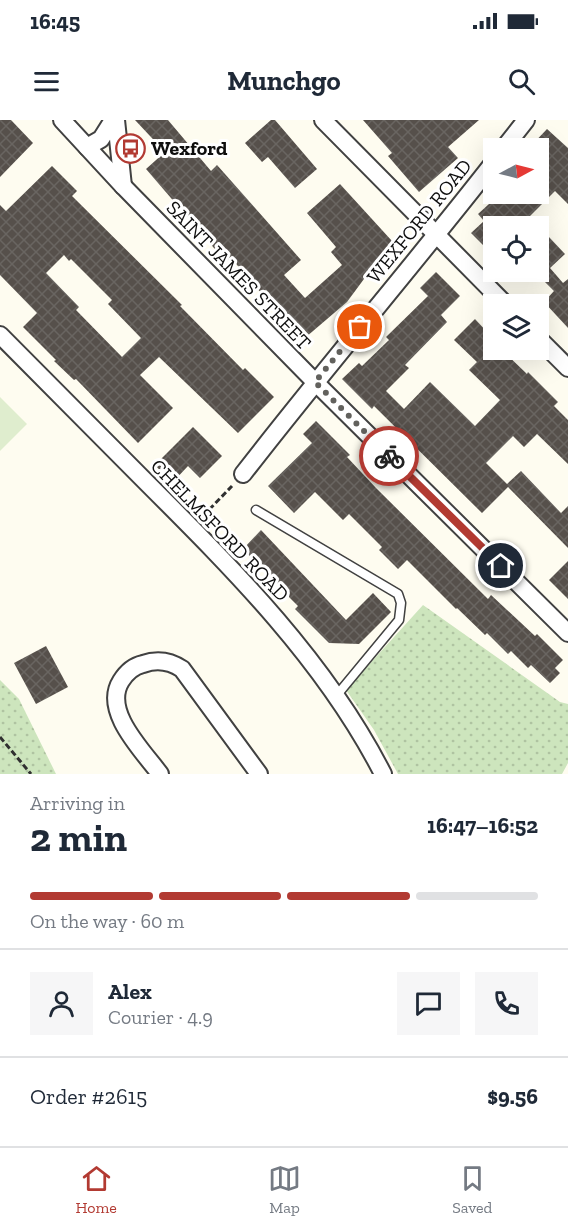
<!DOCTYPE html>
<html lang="en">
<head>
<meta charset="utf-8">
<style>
  :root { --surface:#fff; --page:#f6f6f7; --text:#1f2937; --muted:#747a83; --line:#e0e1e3; --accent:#b23a32 }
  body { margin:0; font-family:"Zilla Slab",serif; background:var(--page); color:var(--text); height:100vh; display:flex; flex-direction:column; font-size:22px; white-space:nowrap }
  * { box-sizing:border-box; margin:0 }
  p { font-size:20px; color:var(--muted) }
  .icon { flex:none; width:33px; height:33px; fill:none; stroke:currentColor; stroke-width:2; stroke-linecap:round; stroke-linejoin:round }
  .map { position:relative; height:654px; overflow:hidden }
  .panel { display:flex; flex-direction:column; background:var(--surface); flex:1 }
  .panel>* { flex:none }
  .needle { width:39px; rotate:83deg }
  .controls { position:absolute; left:483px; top:18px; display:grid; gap:12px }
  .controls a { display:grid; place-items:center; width:66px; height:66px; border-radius:0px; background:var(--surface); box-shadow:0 6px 24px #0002; font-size:30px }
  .pin { position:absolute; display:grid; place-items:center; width:51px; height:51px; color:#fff; margin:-26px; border:3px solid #fff; border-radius:50%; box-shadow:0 2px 6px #0007 }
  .courier { position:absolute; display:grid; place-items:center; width:60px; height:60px; margin:-30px; border:4px solid #b23a32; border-radius:50%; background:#fff; color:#222; box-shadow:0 2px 8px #0007 }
  .summary em { font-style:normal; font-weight:700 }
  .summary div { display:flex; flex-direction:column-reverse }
  .summary { display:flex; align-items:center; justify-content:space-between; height:102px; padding:0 30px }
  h1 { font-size:39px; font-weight:700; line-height:45px }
  .bar { display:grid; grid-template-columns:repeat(4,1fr); gap:9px 6px; align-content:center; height:72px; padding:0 30px }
  .bar i { height:8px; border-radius:4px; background:var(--line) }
  .bar .on { background:var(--accent) }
  .bar p { grid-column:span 4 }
  .line { display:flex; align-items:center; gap:15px; padding:0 30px; border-top:2px solid var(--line) }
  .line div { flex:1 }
  .round { display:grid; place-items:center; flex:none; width:63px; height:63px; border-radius:0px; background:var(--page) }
  .status { display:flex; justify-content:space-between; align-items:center; height:42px; padding:0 30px; background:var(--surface); direction:ltr }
  .status svg { height:16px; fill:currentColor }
  header { display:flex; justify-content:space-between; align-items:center; height:78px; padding:0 30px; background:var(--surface); font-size:27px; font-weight:700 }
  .tab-bar { display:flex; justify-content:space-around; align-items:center; height:84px; border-top:2px solid var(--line); background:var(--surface); font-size:16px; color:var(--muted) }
  .tab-bar a { display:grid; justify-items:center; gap:3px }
  .tab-bar .on { color:var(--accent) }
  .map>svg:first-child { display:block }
  .park { fill:url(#park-dots) }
  .pitch { fill:#dfedce }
  .building { fill:url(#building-cross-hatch); fill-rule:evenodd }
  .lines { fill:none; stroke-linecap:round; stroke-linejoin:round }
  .lane-casing { stroke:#414141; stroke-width:11 }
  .street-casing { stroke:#414141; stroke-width:20 }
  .path { stroke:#303030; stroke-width:3; stroke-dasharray:6 3; stroke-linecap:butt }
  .lane { stroke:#fff; stroke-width:8 }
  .street { stroke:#fff; stroke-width:16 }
  .done { stroke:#62615d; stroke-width:6; stroke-dasharray:0 10.8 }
  .route { stroke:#b23a32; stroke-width:8 }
  .labels { text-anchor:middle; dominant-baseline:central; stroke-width:6; stroke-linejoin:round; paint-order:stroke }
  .poi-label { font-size:20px; font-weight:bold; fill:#0e0e0e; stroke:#fff; text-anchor:start }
  .street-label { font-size:20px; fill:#0e0e0e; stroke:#fff }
</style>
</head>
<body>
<div class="status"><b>16:45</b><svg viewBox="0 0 49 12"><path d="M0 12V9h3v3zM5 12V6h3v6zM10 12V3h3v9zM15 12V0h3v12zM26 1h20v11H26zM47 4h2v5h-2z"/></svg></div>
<header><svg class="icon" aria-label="menu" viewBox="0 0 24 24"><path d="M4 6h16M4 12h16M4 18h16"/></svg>Munchgo<svg class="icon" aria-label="search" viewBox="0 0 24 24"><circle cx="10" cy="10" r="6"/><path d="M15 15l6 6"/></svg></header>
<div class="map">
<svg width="568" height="654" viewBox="0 0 568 654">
  <defs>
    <pattern id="park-dots" width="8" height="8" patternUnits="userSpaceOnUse" patternTransform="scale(1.5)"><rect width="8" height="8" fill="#cde5bd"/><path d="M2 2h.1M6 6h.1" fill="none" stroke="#afc3a1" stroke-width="1.8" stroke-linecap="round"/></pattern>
    <pattern id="building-cross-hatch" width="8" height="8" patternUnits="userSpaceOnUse" patternTransform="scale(1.5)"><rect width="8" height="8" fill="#56504b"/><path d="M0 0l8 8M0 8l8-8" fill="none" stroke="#696561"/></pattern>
  </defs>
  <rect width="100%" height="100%" fill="#fefcf0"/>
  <g class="park">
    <polygon points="423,485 560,582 568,584 568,643 562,654 398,654 374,610 346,570"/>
    <polygon points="0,560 19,579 56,654 0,654"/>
  </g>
  <polygon class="pitch" points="0,277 27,304 0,331"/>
  <g class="building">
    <polygon points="0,0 11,0 33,23 0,57"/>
    <polygon points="135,0 168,0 211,51 217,45 301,140 284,155 305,178 342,145 331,132 336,127 307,93 340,64 392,121 347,182 306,217 266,170 262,174 231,138 226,142 146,49 165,32"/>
    <polygon points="271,0 275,0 317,49 295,68 268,37 262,42 245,23"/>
    <polygon points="363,0 479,0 448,27 458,38 419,72 388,36 392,33"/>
    <polygon points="547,9 568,28 568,84 555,71 521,105 512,96 501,106 494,106 494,136 471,113 484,101 478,94 500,74 538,74 538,28 529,28"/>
    <path d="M52 46 77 71 72 76 182 185 180 186 243 250 245 248 274 277 238 313 159 237 140 255 173 288 138 323 76 259 74 260 54 241 56 240 23 207 37 193 0 155V85L6 91ZM64 135 69 141 71 139 112 180 108 184 141 218 122 237 76 190 79 187 46 153Z"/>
    <polygon points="549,117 565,134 550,148 563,163 568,159 568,208 544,182 554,171 541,158 538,160 538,128"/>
    <polygon points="436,152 460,176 441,195 447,202 405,245 409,248 386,271 404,289 430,262 475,306 500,280 469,250 477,242 454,220 475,199 491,216 490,218 494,221 494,230 502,230 527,254 528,252 558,282 554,286 568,300 568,344 537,314 524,327 513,316 486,343 507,364 521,351 561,393 568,386 568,428 508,367 482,393 374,286 372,289 342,259 359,243 362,246 389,220 386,217 428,176 420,168"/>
    <polygon points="316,301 350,335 347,337 376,368 488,479 491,475 535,516 537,514 563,540 555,548 560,553 550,563 531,545 528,548 511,531 508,534 487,513 485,515 457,488 456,489 407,440 398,449 379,430 382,427 349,394 343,400 315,372 294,393 268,366 312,323 303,314"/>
    <polygon points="193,307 222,336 200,358 188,346 172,363 155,345"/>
    <polygon points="261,410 346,500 373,473 391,492 359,524 329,523 295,489 298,486 287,475 243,429"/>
    <polygon points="568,441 568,479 549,460"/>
    <polygon points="46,526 68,567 36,584 14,543"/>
  </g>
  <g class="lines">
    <defs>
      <polyline id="lane" points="256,390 398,474 401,483 399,500 337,575"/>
      <g id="street">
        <polyline points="62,0 123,66 315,262 568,513"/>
        <polyline points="116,0 123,66"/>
        <polyline points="323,0 505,184"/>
        <polyline points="87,27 101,19 113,0"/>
        <polyline points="504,28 526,0"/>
        <path d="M0 215C49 264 98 314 147 363 235 451 326 542 383 654"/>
        <polyline points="538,218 568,248"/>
        <path d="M243 354C325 248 412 147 494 42"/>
        <path d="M160 654C143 631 102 591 121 561 126 553 134 546 143 544 157 539 170 541 182 549L259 654"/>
      </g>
    </defs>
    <use href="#lane" class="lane-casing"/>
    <use href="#street" class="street-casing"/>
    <g class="path">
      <polyline points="203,396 232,366"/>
      <polyline points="0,617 31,654"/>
    </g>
    <use href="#lane" class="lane"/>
    <use href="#street" class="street"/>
  </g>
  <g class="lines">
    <polyline class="done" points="360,207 315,262 389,336"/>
    <polyline class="route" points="389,336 501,446"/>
  </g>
  <defs>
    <symbol id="bus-ring" viewBox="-11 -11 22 22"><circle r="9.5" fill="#fff" stroke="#b23a32" stroke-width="1.5"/><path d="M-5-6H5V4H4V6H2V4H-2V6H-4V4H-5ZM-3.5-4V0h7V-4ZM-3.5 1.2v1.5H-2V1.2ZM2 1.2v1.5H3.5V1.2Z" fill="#b23a32"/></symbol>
  </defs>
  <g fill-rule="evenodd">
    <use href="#bus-ring" x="114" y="12" width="33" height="33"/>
  </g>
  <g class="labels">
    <g class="poi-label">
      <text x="151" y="28">Wexford</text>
    </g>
    <g class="street-label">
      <text transform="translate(419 101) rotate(-51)">WEXFORD ROAD</text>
      <text transform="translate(239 155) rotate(46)">SAINT JAMES STREET</text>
      <text transform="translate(220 410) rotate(46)">CHELMSFORD ROAD</text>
    </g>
  </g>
</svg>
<div class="controls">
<a><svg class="needle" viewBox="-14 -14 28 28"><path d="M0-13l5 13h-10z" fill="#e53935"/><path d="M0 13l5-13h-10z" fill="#747a83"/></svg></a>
<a><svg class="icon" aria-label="locate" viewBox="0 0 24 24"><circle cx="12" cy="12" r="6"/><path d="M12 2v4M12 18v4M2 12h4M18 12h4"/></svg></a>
<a><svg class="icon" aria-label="layers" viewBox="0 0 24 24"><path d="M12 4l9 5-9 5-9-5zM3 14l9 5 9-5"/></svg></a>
</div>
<div class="pin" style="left:360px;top:207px;background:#ea580c"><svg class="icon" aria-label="bag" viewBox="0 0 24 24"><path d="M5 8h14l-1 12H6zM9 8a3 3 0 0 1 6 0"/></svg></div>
<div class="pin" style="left:501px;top:446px;background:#1f2937"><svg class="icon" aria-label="home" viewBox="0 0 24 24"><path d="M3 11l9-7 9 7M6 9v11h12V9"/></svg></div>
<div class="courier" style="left:389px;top:336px"><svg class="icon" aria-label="bike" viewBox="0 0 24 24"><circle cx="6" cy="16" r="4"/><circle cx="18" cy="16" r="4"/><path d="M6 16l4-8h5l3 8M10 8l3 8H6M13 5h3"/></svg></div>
</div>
<section class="panel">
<div class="summary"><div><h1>2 min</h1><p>Arriving in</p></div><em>16:47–16:52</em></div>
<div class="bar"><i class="on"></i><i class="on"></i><i class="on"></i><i></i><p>On the way · 60 m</p></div>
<div class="line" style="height:108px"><a class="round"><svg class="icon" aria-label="person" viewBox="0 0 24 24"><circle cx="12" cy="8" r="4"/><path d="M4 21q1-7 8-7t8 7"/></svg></a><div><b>Alex</b><p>Courier · 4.9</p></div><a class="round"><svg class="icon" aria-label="chat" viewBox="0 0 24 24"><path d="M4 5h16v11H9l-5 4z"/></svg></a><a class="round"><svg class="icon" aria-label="phone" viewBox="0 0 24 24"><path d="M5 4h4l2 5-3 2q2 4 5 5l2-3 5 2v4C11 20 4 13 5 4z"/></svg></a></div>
<div class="line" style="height:78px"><div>Order #2615</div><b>$9.56</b></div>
</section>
<nav class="tab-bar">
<a class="on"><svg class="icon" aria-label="home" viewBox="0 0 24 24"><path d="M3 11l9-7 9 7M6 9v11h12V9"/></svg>Home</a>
<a><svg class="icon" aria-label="map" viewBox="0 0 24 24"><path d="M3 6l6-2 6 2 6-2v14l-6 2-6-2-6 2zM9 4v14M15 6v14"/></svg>Map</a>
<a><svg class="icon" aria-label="saved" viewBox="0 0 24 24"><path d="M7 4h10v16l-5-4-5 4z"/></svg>Saved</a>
</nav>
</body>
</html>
